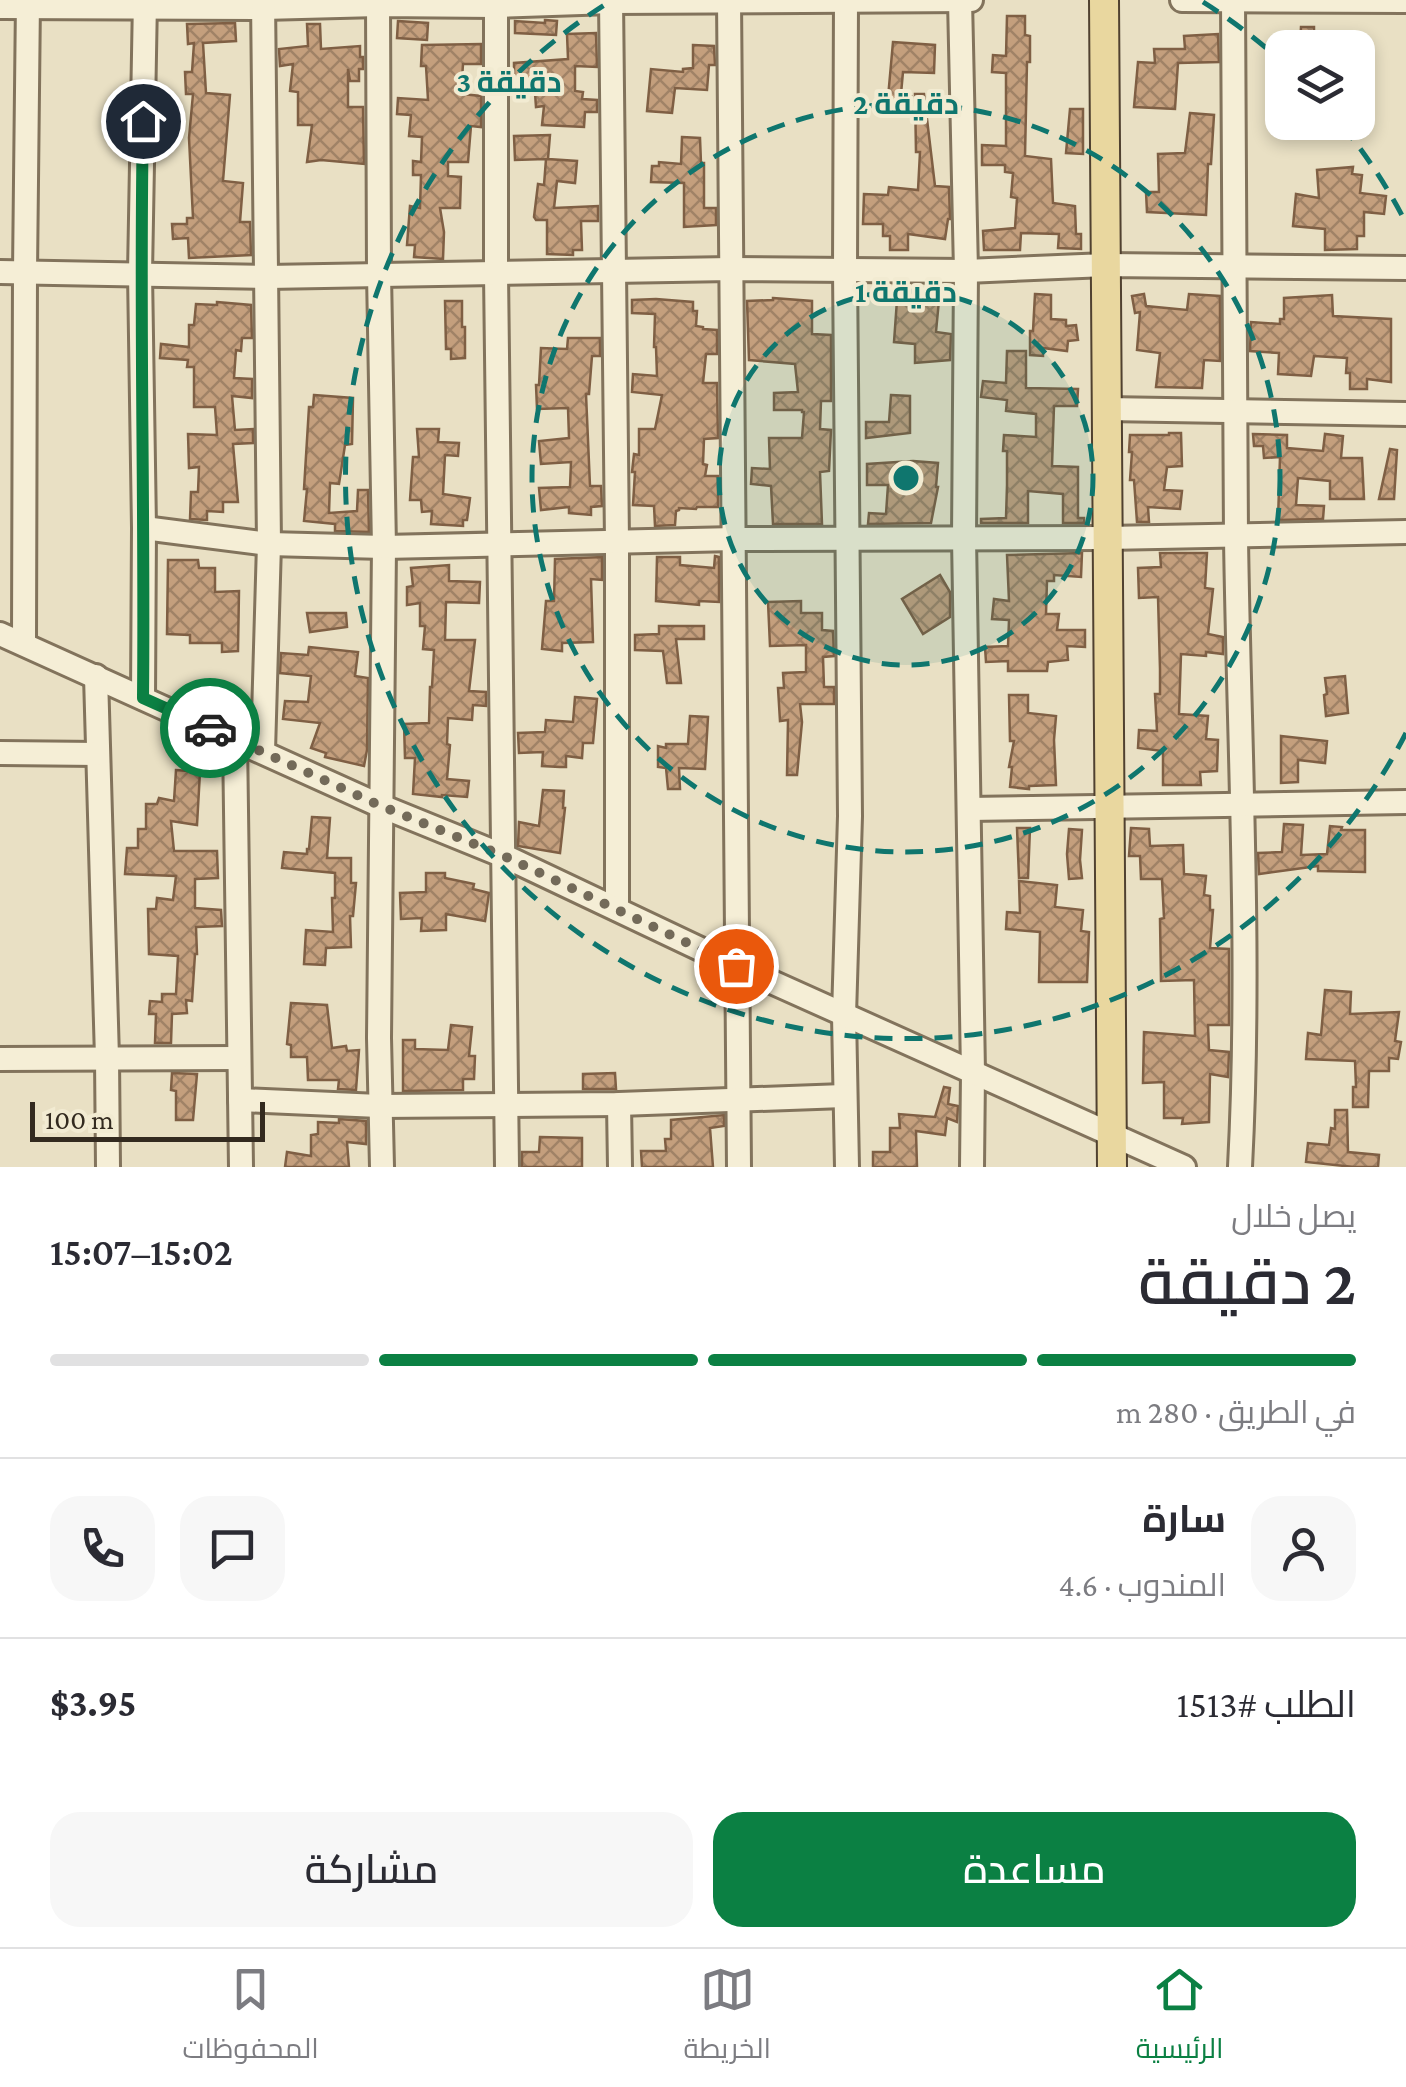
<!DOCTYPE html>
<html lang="ar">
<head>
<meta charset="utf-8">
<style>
  :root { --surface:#fff; --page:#f7f7f7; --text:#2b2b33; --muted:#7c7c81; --line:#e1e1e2; --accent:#0b8043 }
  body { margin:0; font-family:"Crimson Pro",Cairo,serif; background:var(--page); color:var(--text); direction:rtl; height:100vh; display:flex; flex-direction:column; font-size:38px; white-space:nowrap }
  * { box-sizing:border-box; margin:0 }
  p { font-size:32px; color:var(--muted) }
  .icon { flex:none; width:55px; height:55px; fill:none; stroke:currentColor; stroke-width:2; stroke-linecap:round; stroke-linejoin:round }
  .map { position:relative; height:1167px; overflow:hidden; direction:ltr }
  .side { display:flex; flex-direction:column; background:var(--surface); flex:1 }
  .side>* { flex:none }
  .controls { position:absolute; left:1265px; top:30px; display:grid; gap:20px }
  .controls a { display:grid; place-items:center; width:110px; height:110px; border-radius:20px; background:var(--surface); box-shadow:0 5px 15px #0003; font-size:50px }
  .scale { position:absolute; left:30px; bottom:25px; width:235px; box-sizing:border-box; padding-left:10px; border:5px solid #332a1f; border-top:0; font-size:28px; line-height:35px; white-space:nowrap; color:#332a1f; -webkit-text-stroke:8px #f2ebd2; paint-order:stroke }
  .pin { position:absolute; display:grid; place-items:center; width:85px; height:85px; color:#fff; margin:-42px; border:5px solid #fff; border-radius:50%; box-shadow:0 2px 10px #0007 }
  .courier { position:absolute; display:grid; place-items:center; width:100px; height:100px; margin:-50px; border:8px solid #0b8043; border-radius:50%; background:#fff; color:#222; box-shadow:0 2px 12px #0007 }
  .summary em { font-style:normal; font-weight:600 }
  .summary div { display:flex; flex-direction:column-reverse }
  .summary { display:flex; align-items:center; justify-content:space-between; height:170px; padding:0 50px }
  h1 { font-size:65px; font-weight:600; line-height:75px }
  .bar { display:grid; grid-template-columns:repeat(4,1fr); gap:15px 10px; align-content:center; height:120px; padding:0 50px }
  .bar i { height:12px; border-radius:8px; background:var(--line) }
  .bar .active { background:var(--accent) }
  .bar p { grid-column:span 4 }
  .line { display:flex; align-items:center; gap:25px; padding:0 50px; border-top:2px solid var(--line) }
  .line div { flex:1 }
  .round { display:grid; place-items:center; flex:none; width:105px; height:105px; border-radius:30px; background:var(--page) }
  .primary-button { display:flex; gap:20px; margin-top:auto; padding:20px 50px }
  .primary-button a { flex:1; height:115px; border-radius:30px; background:var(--accent); color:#fff; font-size:40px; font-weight:600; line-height:115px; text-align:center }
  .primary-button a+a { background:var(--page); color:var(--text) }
  .tabs { display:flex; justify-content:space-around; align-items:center; height:140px; border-top:2px solid var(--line); background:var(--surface); font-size:28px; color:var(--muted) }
  .tabs a { display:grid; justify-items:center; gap:5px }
  .tabs .active { color:var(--accent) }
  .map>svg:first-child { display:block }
  .building { fill:url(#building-cross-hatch); stroke:#7f5f44; stroke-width:2.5 }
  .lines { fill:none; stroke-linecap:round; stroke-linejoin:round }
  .minor-casing { stroke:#82735c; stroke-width:28 }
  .major-casing { stroke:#504130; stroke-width:32 }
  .minor { stroke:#f5eed6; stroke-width:22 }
  .major { stroke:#e9d79f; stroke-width:28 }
  .done { stroke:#736a59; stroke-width:10; stroke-dasharray:0 18 }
  .route { stroke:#0b8043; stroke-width:12 }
  .ring { fill:none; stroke:#0f766e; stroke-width:5; stroke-dasharray:18 12 }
  .centre { fill:#0f766e; stroke:#f2ebd2; stroke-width:5 }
  .ring-label { font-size:30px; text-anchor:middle; font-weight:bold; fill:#0f766e; stroke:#f2ebd2; stroke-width:8; stroke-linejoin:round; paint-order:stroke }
</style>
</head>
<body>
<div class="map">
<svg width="1406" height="1167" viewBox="0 0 1406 1167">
  <defs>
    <pattern id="building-cross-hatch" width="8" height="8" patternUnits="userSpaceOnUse" patternTransform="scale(2.5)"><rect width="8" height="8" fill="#c49f7d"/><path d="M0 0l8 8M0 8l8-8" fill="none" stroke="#a08266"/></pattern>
  </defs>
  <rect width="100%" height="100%" fill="#e9e0c4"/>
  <g class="building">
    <polygon points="1007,16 1025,16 1025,35 1030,36 1030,62 1027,62 1025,156 1051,159 1053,203 1075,206 1076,234 1081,234 1081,249 1058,248 1059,234 1021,233 1020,250 984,250 983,231 1015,228 1017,198 1011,197 1013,173 1005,172 1005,165 982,165 982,145 1006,146 1006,73 992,72 993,55 1006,56"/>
    <polygon points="545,20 557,21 556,35 515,33 515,21 545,23"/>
    <polygon points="398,21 428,23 427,40 397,38"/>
    <polygon points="235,23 236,41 203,43 206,93 230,95 223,181 243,183 240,222 250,222 251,255 189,258 188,238 173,239 172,224 187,224 187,218 193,218 189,138 193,94 186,94 185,72 192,72 194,43 188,44 187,24"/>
    <polygon points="307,24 320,24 321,49 360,46 360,57 363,57 363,69 359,69 359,81 350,81 348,69 348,107 363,107 364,164 321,160 307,162 312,125 298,125 298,92 290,91 293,64 280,66 279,49 308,46"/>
    <polygon points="1301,27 1314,27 1314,33 1341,33 1341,48 1300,48"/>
    <polygon points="596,33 597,67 575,66 575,91 583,92 582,99 597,100 597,112 585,112 584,127 542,125 544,106 536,107 534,79 514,79 514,63 568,59 567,34"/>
    <polygon points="1218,34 1219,62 1178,63 1175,109 1134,107 1138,62 1155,63 1154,49 1185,49 1184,36"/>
    <polygon points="893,42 935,45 934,73 903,72 901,94 911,96 909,112 887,109"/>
    <polygon points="481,44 481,64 463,64 461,94 481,96 481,127 471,126 468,162 448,162 448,176 461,177 460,208 440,208 444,232 443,259 414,257 415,245 407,245 410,206 420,208 421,175 413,175 413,161 421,162 422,137 409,136 411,115 397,114 398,98 428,100 426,66 421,66 422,45"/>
    <polygon points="693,45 714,46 715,65 709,65 707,90 675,88 672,113 647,111 651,69 683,72 683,69 693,68"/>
    <polygon points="915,94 924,94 935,186 949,187 950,219 948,219 945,239 908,234 908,250 890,250 890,236 883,236 883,224 863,224 864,194 888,195 889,187 918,190 920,152 916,152"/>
    <polygon points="1070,109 1083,109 1083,154 1066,153"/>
    <polygon points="1190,113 1214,115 1211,164 1208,164 1206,215 1147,212 1146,192 1159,192 1158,154 1185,153"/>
    <polygon points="550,135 548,159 577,161 575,183 557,181 554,208 598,206 598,221 581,221 582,250 573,250 573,255 547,254 547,220 536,220 534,217 538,184 544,185 546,159 515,160 514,136"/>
    <polygon points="682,137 700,138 701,163 704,163 704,208 716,208 716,225 684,227 684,183 651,182 652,166 659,166 659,162 681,164"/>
    <polygon points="1353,167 1352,174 1362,175 1360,193 1386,196 1384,214 1364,212 1364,236 1357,236 1357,249 1325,250 1325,229 1293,226 1296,194 1319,198 1317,170"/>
    <polygon points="1035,294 1051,295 1051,319 1066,320 1066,326 1076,325 1078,340 1068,341 1067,351 1043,348 1043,356 1030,355 1030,331 1033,331"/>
    <polygon points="1144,294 1146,306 1187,310 1189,294 1220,296 1220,361 1204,360 1202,388 1156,387 1160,353 1137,350 1140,312 1135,313 1132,296"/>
    <polygon points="1332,295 1333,316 1391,319 1391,382 1367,379 1367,389 1350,389 1350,373 1346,373 1347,358 1314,356 1311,376 1278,374 1279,353 1250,351 1251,322 1280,324 1280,319 1284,319 1284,298"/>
    <polygon points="773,298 812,301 812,334 831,335 831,401 821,401 820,429 831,430 829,471 820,472 822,524 773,524 771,486 751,484 752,468 770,469 769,438 802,438 804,412 802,412 802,410 774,410 774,393 798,392 795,364 749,360 747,301 773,300"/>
    <polygon points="656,299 693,302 693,311 697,311 696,326 703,327 703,329 717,330 717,354 706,354 703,383 717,383 718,438 704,439 703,464 707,465 705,476 718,476 718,507 697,507 696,509 679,508 679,510 676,511 675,525 655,526 654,506 633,505 635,472 632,472 634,454 639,455 639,429 655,429 662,395 632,392 633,374 657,376 656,347 654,347 655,314 632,313 632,300"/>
    <polygon points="897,300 939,300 936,332 951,334 950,360 915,363 915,344 894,342"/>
    <polygon points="445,301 462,301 462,327 465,327 465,358 451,359 451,349 446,349"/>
    <polygon points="217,302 251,305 252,338 242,338 241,351 236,350 234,378 252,379 252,398 232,396 235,430 253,429 253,443 233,444 238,502 223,502 223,512 207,511 207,520 190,519 191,492 198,492 199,467 189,468 188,434 217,435 215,407 194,407 194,367 187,367 188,360 160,358 161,344 189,347 189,325 194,325 196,304 217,305"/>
    <polygon points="568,338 600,338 600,356 592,356 589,394 586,394 590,486 601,486 602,506 591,507 591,515 569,513 569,507 541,510 539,488 570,487 571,462 541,464 539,441 569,438 568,408 537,409 536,385 539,385 541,348 567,349"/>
    <polygon points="1007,351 1026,351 1026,388 1078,389 1077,406 1054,406 1052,466 1078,467 1078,518 1084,518 1084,523 1063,523 1063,494 1028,491 1028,523 981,523 981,519 1006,518 1007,485 1007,451 1003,451 1004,435 1036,437 1036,414 1006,411 1007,400 981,397 983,381 1006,383"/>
    <polygon points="314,395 353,398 352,444 345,445 339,484 330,483 329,513 357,511 358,490 368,490 369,532 335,531 335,524 304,521 307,489 304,489 309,407 313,407"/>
    <polygon points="891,395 910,396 910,433 866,438 866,422 889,422"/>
    <polygon points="417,429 439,429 438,442 459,443 458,456 445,455 443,494 470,498 467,520 463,520 463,526 431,524 432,511 422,512 421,500 410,500 413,457 419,457"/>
    <polygon points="1169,433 1181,433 1182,466 1167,467 1164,490 1182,491 1180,509 1148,507 1149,522 1137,522 1134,480 1130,480 1132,452 1129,452 1130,435 1169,435"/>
    <polygon points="1253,434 1287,435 1287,448 1323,451 1325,434 1343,436 1341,458 1362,458 1364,499 1330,499 1330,481 1298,478 1296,505 1324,506 1323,519 1278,520 1280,457 1264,458 1263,446 1254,446"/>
    <polygon points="1390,449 1397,450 1394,499 1379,499"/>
    <polygon points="913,461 938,463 936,487 938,487 931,523 868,524 869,513 886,514 888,485 867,485 867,464"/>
    <polygon points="1082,553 1081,577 1054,575 1054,581 1047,581 1046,614 1059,614 1057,630 1085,630 1085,647 1067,646 1068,660 1048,662 1047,671 1008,671 1008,661 986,662 985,647 1008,646 1009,620 992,619 994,599 1009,601 1007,555"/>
    <polygon points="1160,553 1207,553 1205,588 1213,589 1208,634 1223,637 1223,654 1206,652 1206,656 1181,654 1179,714 1208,716 1206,739 1218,740 1217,771 1200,772 1201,785 1163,785 1163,751 1138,748 1139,730 1157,731 1155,694 1160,694 1160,669 1158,597 1139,598 1138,568 1161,567"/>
    <polygon points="715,556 719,557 719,602 699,601 699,605 656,601 657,557 680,557 680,565 714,568"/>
    <polygon points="602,557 602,580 591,579 593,642 562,643 562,651 542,649 546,601 554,601 555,559"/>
    <polygon points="168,560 198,560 199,568 215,568 215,592 239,591 238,651 222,652 222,643 190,643 190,635 167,634"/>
    <polygon points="449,565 449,581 480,582 479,603 446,602 445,640 475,640 469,691 486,692 486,706 473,705 472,720 448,718 447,744 450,745 447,779 469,781 467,797 442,795 442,797 413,794 415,758 405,758 404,724 429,723 430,687 432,687 434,650 423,649 425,626 420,626 420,603 407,605 407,587 413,586 411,568"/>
    <polygon points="940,575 950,592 950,617 923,634 902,599"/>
    <polygon points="801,601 801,613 822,613 822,630 833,631 834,656 823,657 824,687 834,687 834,704 800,704 802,722 797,775 787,775 788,720 780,721 778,688 784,688 783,673 806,672 806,645 770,646 768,602"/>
    <polygon points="307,613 346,613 347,627 310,632"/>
    <polygon points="659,626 704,626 704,639 676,639 681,683 667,683 663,651 635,650 635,635 659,634"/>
    <polygon points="309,647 358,652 355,676 368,678 367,750 364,766 325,757 326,753 311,748 320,723 283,719 285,701 308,702 311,676 280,673 281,653 308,655"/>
    <polygon points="1345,676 1348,713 1326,716 1324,695 1327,694 1325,678"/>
    <polygon points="1009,695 1028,695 1028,713 1056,716 1054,740 1056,785 1029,786 1029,789 1010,787 1012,767 1009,767 1014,741 1010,741"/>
    <polygon points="575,697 597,699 593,743 583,743 582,758 566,756 566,767 560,767 542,766 543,752 519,753 518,733 545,732 546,720 573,722"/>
    <polygon points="690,716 708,717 705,769 679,768 680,789 668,789 666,768 658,767 658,746 666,748 666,744 688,744"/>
    <polygon points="1281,736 1327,741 1325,763 1298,760 1298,782 1281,783"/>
    <polygon points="176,770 200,772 197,825 171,821 174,851 217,851 218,878 195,879 195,908 221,910 222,926 196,927 197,954 195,954 192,1001 186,1000 187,1013 172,1014 171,1043 155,1043 156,1014 149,1014 150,1001 162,1002 162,994 176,994 178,956 149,954 148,909 156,909 157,898 173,900 176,876 125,874 127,848 138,848 138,829 146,829 146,804 157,804 159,798 174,801"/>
    <polygon points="543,790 564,791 563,808 565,808 560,853 518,846 519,822 539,826"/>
    <polygon points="312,817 330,818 327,858 351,858 351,883 356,883 353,916 350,916 351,947 326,948 325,965 304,964 306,930 333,932 332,898 335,898 335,873 282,868 284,852 307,854 307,849 309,849"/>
    <polygon points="1284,824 1303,825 1301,855 1327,854 1330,826 1342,827 1341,830 1365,830 1365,872 1318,871 1318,866 1259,874 1258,853 1282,852"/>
    <polygon points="1017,828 1030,828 1028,878 1019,878"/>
    <polygon points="1131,828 1149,829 1150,846 1183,845 1184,874 1206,876 1204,895 1210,896 1210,910 1213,910 1210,948 1229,949 1229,1025 1208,1025 1209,1050 1229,1052 1228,1077 1210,1074 1209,1122 1182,1124 1183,1118 1164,1118 1164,1082 1143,1083 1144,1032 1195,1036 1194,980 1161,981 1160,919 1164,918 1162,879 1141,879 1140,856 1129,856"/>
    <polygon points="1069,829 1082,830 1080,860 1082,878 1069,879 1067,854"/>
    <polygon points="426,873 445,873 445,878 474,884 473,889 489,893 485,921 446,914 446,930 421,931 422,918 401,919 400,893 426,892"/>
    <polygon points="1019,881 1057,885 1055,907 1083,910 1081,931 1089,932 1087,982 1039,982 1040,932 1006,929 1007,912 1020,913"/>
    <polygon points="1325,990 1351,992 1350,1014 1399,1012 1395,1041 1401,1042 1398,1059 1389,1058 1389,1071 1369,1071 1368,1107 1353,1107 1353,1087 1356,1087 1355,1061 1306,1059 1308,1033 1321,1035"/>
    <polygon points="291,1003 327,1005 332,1048 346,1046 347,1051 359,1050 356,1090 338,1089 339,1080 308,1080 307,1057 291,1057 291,1045 287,1044"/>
    <polygon points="451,1025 472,1027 469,1056 475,1056 474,1079 463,1079 463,1090 403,1091 403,1040 415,1040 415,1049 448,1050"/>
    <polygon points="172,1073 197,1074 193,1120 176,1120 176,1091 171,1090"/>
    <polygon points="615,1073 616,1089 583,1089 583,1074"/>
    <polygon points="944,1087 950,1088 948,1104 958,1106 957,1122 947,1118 945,1135 916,1131 917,1167 873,1167 873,1152 890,1152 890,1128 900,1128 899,1114 935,1117"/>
    <polygon points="1335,1110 1347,1110 1348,1152 1379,1155 1378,1167 1354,1167 1306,1162 1308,1143 1329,1145 1331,1128 1335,1129"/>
    <polygon points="724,1115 724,1126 710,1128 713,1167 642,1167 641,1151 666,1151 665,1139 671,1139 671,1120"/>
    <polygon points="339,1119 366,1121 366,1144 347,1142 349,1167 285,1167 287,1152 311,1156 311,1135 318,1134 318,1122 339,1123"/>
    <polygon points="540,1137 582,1138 582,1167 522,1167 522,1152 539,1152"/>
  </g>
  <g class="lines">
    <defs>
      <g id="minor">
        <polyline points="378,0 379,274 384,547 379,1038 382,1167"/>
        <polyline points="496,0 496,274 507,1167"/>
        <polyline points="611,0 617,542 617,909"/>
        <polyline points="729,0 739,1167"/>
        <polyline points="846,0 845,270 850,816 844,1015 847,1167"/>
        <polyline points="960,0 966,271 964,538 973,1073 972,1167"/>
        <polyline points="1182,0 1406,1"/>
        <path d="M1233 0C1235 179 1234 359 1236 538 1239 748 1251 957 1240 1167"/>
        <polyline points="0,7 263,8 378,5 496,6 611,2 971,0"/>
        <polyline points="0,272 267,277 731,269 966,271 1106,265 1406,268"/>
        <polyline points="1106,409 1406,414"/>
        <polyline points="144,528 269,544 384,547 735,539 1107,538 1406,532"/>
        <polyline points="0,634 381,806 504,856 736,966 1184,1167"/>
        <polyline points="24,644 25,272 28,0"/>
        <polyline points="96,676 107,1058 108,1167"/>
        <polyline points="143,698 144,528 140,273 145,0"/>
        <polyline points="235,739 241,1167"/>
        <polyline points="263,751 269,544 263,0"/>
        <polyline points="0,753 98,754"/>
        <polyline points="969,809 1406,802"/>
        <polyline points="0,1059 238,1058"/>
        <polyline points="240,1100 379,1106 619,1104 844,1096"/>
        <polyline points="619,1104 620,1167"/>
      </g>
      <path id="major" d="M1104 0C1106 389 1108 778 1112 1167"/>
    </defs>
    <use href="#minor" class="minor-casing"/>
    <use href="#major" class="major-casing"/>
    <use href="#minor" class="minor"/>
    <use href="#major" class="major"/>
  </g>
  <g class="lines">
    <polyline class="done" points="210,728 381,806 504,856 736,966"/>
    <path class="route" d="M143 121C139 313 145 505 143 698L210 728"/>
  </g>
  <circle cx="906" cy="478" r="187" fill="#0f766e" fill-opacity=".12"/>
  <g class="ring">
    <circle cx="906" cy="478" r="187"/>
    <circle cx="906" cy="478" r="374"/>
    <path d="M1406 733A561 561 0 1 1 609 2M1203 2A561 561 0 0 1 1281 61M1342 125A561 561 0 0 1 1406 223"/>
  </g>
  <circle cx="906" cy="478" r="15" class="centre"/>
  <g class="ring-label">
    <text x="509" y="92">3 دقيقة</text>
    <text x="906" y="114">2 دقيقة</text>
    <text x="906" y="302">1 دقيقة</text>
  </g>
</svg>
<div class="controls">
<a><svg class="icon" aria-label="layers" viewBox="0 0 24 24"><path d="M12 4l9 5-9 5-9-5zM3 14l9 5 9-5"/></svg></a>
</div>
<div class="scale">100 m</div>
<div class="pin" style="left:736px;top:966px;background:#ea580c"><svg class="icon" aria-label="bag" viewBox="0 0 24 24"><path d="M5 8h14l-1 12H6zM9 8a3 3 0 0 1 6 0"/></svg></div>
<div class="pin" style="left:143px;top:121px;background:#1f2937"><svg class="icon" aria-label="home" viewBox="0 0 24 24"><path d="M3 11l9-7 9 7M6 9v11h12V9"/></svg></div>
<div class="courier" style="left:210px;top:728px"><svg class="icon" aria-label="car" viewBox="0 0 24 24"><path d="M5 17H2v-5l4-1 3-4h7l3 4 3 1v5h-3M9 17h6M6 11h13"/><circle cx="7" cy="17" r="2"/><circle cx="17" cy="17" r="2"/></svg></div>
</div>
<section class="side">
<div class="summary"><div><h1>2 دقيقة</h1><p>يصل خلال</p></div><em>15:02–15:07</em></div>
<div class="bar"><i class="active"></i><i class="active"></i><i class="active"></i><i></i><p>في الطريق · 280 m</p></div>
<div class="line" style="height:180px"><a class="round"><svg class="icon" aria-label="person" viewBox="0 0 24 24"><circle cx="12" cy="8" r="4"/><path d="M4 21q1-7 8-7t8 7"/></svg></a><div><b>سارة</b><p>المندوب · 4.6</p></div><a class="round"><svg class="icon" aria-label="chat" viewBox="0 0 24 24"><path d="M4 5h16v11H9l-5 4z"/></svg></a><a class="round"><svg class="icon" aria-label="phone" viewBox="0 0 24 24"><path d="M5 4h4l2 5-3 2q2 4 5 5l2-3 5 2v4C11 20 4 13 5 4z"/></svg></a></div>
<div class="line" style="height:130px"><div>الطلب #1513</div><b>$3.95</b></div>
<div class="primary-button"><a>مساعدة</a><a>مشاركة</a></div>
</section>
<nav class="tabs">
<a class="active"><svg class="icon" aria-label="home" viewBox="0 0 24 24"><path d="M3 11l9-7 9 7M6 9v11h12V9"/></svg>الرئيسية</a>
<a><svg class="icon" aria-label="map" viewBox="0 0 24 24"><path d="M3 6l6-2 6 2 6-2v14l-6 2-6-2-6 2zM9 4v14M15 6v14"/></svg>الخريطة</a>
<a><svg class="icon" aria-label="saved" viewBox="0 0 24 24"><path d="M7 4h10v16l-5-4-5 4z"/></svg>المحفوظات</a>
</nav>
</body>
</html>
